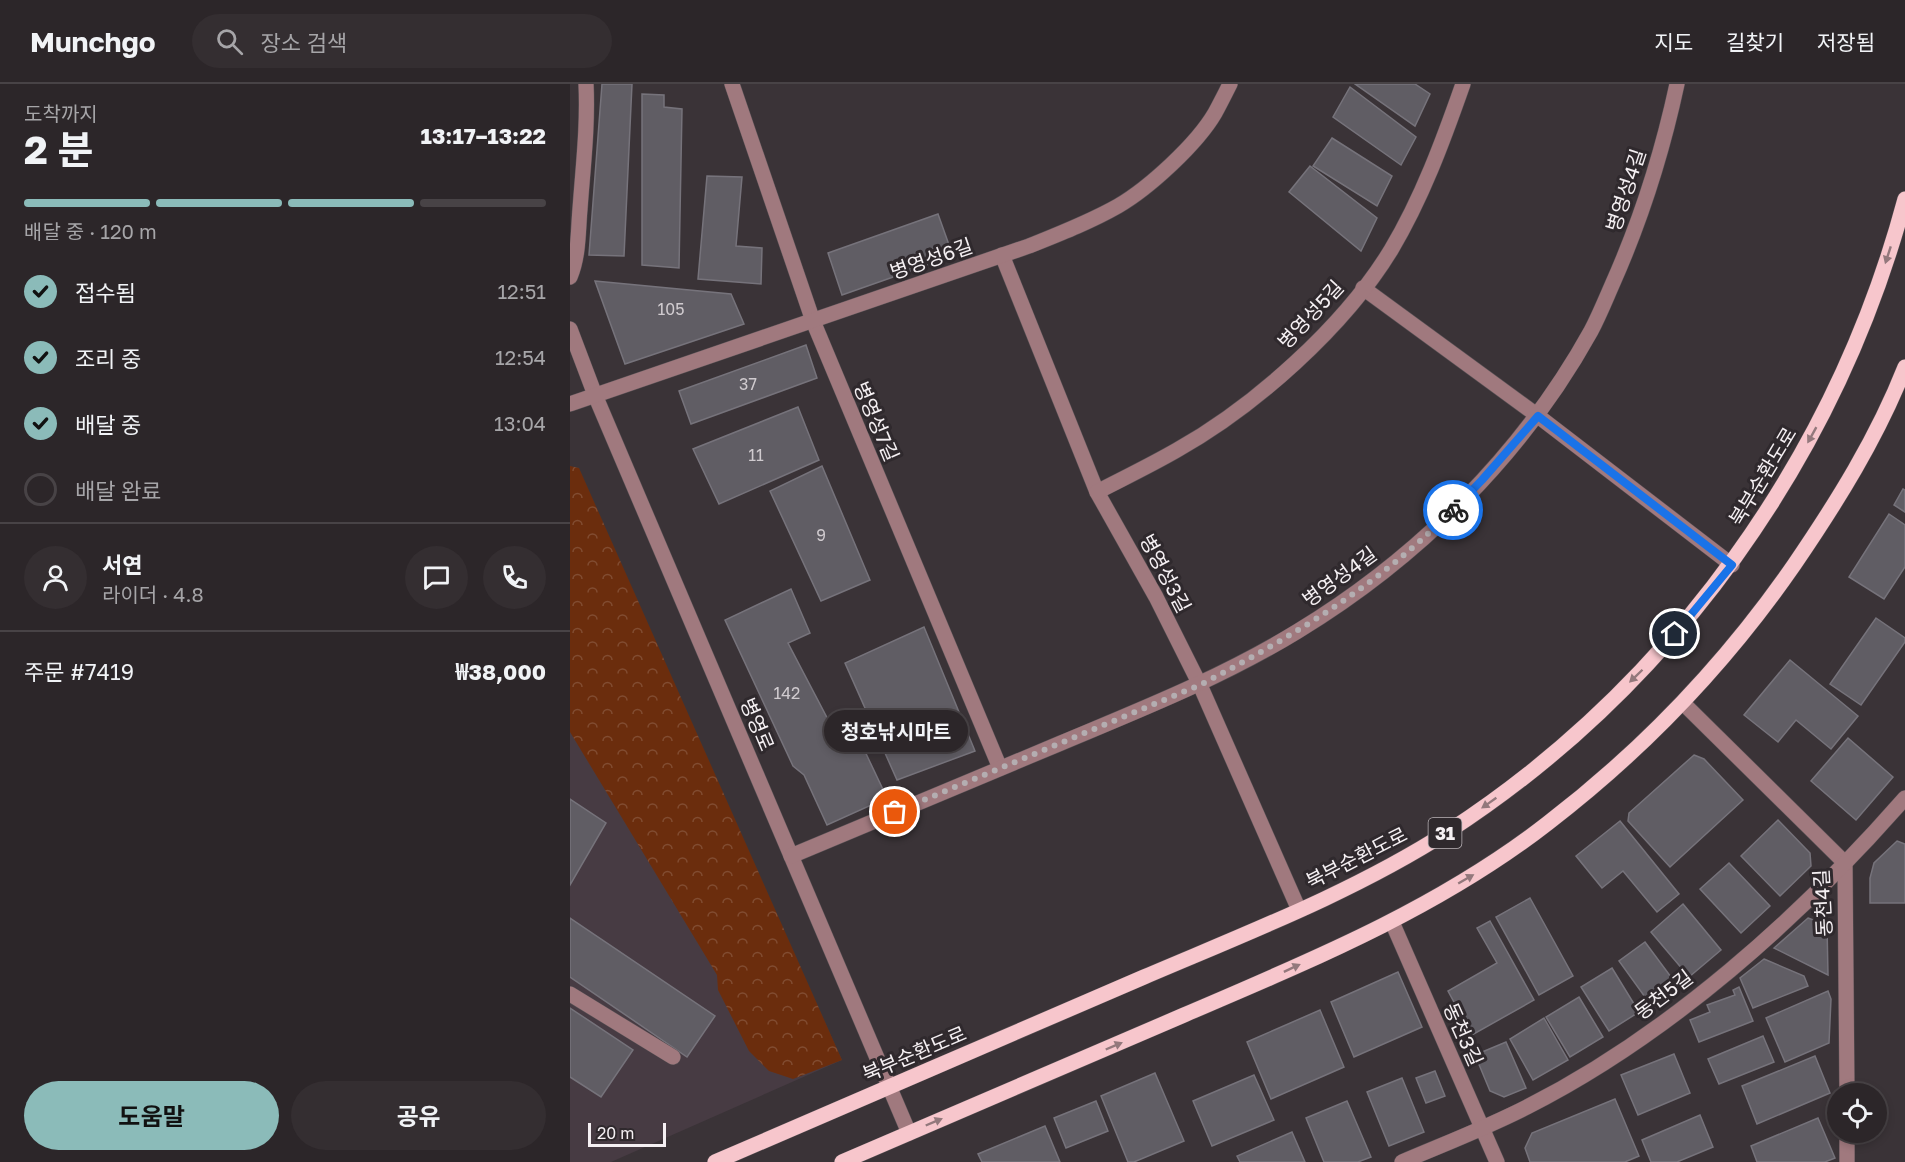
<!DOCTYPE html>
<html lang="ko">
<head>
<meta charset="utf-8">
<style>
  :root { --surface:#2c2629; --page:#342e31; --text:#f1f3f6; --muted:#a6a5a8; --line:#484346; --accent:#8bbbb9 }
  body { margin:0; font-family:"Golos Text","Noto Sans KR",sans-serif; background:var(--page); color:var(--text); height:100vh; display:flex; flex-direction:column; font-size:22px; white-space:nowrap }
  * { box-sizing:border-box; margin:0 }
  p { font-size:20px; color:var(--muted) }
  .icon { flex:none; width:33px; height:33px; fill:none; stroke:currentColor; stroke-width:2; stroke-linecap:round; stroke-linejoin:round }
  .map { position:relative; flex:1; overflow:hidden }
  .sheet { display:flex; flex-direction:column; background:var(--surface); width:570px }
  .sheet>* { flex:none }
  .tools { position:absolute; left:1257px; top:999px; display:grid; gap:12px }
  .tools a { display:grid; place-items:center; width:60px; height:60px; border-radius:50%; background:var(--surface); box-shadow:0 3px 9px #0003,0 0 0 2px var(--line); font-size:30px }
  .scale { position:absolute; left:18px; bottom:15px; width:78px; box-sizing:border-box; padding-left:6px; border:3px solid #f5f0f3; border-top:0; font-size:16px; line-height:21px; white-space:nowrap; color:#f5f0f3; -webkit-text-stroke:4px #2f292d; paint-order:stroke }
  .pin { position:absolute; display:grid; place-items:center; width:51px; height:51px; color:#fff; margin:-26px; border:3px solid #fff; border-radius:50%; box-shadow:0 2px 6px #0007 }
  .courier { position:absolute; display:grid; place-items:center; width:60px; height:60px; margin:-30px; border:4px solid #1a73e8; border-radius:50%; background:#fff; color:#222; box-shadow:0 2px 8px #0007 }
  .bubble { position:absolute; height:42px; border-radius:21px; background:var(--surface); box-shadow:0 3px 9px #0003,0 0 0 2px var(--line); font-size:20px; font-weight:700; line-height:42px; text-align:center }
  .overview em { font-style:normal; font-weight:700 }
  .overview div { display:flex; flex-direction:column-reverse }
  .overview { display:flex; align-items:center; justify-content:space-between; height:102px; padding:0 24px }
  h1 { font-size:39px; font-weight:700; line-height:45px }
  .bar { display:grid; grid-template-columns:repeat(4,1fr); gap:9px 6px; align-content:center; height:72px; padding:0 24px }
  .bar i { height:8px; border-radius:4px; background:var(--line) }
  .bar .selected { background:var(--accent) }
  .bar p { grid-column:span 4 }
  .line { display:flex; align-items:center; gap:15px; padding:0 24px; border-top:2px solid var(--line) }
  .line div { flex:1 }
  .round { display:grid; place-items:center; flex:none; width:63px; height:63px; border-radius:32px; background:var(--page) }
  ol { padding:0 24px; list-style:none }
  li { display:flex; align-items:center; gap:18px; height:66px }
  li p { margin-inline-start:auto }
  li .icon { padding:6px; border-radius:50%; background:var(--accent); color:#111; stroke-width:4 }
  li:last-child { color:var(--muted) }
  li i { width:33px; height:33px; border:3px solid var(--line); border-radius:50% }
  .primary-button { display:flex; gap:12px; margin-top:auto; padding:12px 24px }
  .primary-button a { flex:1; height:69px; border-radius:36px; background:var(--accent); color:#111; font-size:24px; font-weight:700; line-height:69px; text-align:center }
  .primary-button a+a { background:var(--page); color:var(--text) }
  header { display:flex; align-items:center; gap:36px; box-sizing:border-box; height:84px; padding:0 30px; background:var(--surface); border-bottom:2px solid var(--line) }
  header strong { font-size:28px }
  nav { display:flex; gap:33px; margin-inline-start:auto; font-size:21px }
  .search { width:420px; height:54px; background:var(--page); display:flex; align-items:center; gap:15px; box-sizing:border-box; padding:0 21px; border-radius:33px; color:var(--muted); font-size:22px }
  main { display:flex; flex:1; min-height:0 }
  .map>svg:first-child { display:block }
  .built { fill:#473b43 }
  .forest { fill:url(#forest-crowns) }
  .building { fill:#605d64; stroke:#76737b; stroke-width:1.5 }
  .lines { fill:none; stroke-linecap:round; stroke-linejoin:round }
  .minor-casing { stroke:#585155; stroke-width:16 }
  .major-casing { stroke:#585155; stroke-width:16 }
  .minor { stroke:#a0797e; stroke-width:15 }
  .major { stroke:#f7c6cc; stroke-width:15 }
  .oneway { fill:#93787c }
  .done { stroke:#b4aeb1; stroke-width:6; stroke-dasharray:0 10.8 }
  .route { stroke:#1a73e8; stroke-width:8 }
  .labels { text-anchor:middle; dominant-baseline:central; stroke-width:6; stroke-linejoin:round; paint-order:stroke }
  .number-label { font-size:16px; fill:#d0cbcf }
  .shield { fill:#2f292d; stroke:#bab4b8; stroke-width:1.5 }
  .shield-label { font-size:18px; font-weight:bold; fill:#f5f0f3 }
  .street-label { font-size:20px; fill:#f5f0f3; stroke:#2f292d }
</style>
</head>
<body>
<header>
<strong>Munchgo</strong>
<div class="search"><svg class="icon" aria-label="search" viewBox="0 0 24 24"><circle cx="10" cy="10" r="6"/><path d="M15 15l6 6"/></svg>장소 검색</div>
<nav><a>지도</a><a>길찾기</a><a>저장됨</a></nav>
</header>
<main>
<section class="sheet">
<div class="overview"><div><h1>2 분</h1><p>도착까지</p></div><em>13:17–13:22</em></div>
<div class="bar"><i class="selected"></i><i class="selected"></i><i class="selected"></i><i></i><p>배달 중 · 120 m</p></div>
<ol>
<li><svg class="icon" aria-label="check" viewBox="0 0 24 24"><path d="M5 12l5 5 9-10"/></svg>접수됨<p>12:51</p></li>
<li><svg class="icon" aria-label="check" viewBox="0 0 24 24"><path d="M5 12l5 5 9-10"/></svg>조리 중<p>12:54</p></li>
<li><svg class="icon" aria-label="check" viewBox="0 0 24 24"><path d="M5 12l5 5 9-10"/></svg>배달 중<p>13:04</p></li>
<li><i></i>배달 완료</li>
</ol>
<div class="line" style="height:108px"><a class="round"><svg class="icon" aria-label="person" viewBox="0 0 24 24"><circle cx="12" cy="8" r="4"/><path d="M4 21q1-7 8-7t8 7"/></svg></a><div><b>서연</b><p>라이더 · 4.8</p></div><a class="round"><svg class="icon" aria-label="chat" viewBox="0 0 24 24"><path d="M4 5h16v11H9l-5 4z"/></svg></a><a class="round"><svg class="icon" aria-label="phone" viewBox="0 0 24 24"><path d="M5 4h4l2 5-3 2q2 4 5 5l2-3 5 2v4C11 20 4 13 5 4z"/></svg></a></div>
<div class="line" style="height:78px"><div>주문 #7419</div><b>₩38,000</b></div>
<div class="primary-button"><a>도움말</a><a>공유</a></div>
</section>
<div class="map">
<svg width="1335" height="1078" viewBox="0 0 1335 1078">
  <defs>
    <pattern id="forest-crowns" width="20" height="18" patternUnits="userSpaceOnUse" patternTransform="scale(1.5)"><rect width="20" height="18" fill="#6b2d0d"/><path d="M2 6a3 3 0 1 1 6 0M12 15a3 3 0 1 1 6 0" fill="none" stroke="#814c31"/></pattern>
  </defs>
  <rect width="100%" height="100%" fill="#3a3337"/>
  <polygon class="built" points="0,534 71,535 272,976 41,1078 0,1078"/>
  <polygon class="forest" points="0,382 9,384 272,976 223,995 199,987 179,967 148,906 147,891 0,648"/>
  <g class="building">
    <polygon points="32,0 62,0 54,172 19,171"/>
    <polygon points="785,0 845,0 860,10 845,42"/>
    <polygon points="780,3 846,53 831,81 763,33"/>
    <polygon points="72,10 94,11 94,23 112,25 109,184 72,181"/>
    <polygon points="762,54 822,92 807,122 743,82"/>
    <polygon points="740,82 807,134 791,167 719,108"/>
    <polygon points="137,92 172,93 166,162 192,164 191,200 128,195"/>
    <polygon points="368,130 383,172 272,211 258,169"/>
    <polygon points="25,197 161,210 174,240 55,280"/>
    <polygon points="236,261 247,294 121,340 109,307"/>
    <polygon points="228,323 249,376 149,420 123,365"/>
    <polygon points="252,382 300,496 251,517 200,407"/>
    <polygon points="1333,405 1335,406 1335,428 1324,421"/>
    <polygon points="1319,430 1335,441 1335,483 1314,515 1279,493"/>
    <polygon points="221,505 240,549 218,559 274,666 291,659 317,714 257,741 234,691 223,682 155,536"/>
    <polygon points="1306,534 1335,554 1335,558 1291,621 1260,600"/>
    <polygon points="354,543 405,667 327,696 275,579"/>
    <polygon points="1220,576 1288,632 1261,665 1226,636 1208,658 1174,631"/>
    <polygon points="1278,654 1323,693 1286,736 1241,697"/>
    <polygon points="1124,671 1134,675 1173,716 1100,783 1058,737 1059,729"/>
    <polygon points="0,715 36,739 0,801"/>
    <polygon points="1208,736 1240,769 1241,782 1210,812 1171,772"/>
    <polygon points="1050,737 1109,810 1087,828 1053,787 1032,804 1006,772"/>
    <polygon points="1327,757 1335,760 1335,819 1300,819 1300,794 1304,779"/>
    <polygon points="1159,779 1200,822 1171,849 1130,805"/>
    <polygon points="960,814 1003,892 969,911 926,833"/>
    <polygon points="1113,820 1151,866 1119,893 1081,848"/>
    <polygon points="0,834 145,932 117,973 0,893"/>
    <polygon points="1238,834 1257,841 1258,891 1204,864"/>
    <polygon points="920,837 964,916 902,951 878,907 927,879 907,844"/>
    <polygon points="1075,858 1107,901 1080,920 1049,877"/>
    <polygon points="1194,875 1234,892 1238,902 1183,924 1170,894"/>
    <polygon points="1042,884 1069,928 1039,947 1011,903"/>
    <polygon points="828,888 852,943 784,973 761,918"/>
    <polygon points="1169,903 1183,937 1129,958 1120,936 1140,928 1137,921 1165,911 1163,906"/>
    <polygon points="1258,907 1261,915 1259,959 1215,978 1196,934"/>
    <polygon points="1009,913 1033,953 1000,973 976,933"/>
    <polygon points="0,924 63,966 31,1013 0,993"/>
    <polygon points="750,926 774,983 701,1015 677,958"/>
    <polygon points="974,934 998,976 963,996 940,955"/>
    <polygon points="1193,952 1204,978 1149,1000 1138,975"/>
    <polygon points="936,958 956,1004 934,1013 920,1007 905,971"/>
    <polygon points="1104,970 1120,1009 1068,1031 1051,991"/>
    <polygon points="1245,972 1260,1009 1187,1040 1172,1002"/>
    <polygon points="865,987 875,1012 856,1019 846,994"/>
    <polygon points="585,989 614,1057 564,1078 558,1078 531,1012"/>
    <polygon points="684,991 704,1036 642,1062 623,1017"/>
    <polygon points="832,994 854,1048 819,1062 797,1008"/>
    <polygon points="1045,1015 1069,1072 1055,1078 960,1078 955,1064 962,1049"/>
    <polygon points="526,1017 538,1047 496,1064 484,1034"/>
    <polygon points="777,1017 801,1073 788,1078 754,1078 736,1034"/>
    <polygon points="1130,1031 1143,1063 1107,1078 1081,1078 1072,1056"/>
    <polygon points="1248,1034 1265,1074 1255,1078 1187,1078 1181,1062"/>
    <polygon points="475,1042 490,1078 412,1078 408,1070"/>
    <polygon points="722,1048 735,1078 670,1078 667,1072"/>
  </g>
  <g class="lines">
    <defs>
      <g id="minor">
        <polyline points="162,0 243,237 430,684"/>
        <polyline points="432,171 527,408 586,513 630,601 729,826"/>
        <path d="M0 193C9 172 8 147 10 125 13 83 18 42 16 0"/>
        <polyline points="793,204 968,332 1162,481"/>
        <polyline points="0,245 25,311 339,1049"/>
        <path d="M0 320 459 162C489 150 520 138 548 122 579 104 627 60 645 29 650 20 655 10 660 0"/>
        <path d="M527 408C554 394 581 381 607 366 685 322 774 243 821 166 852 114 873 57 893 0"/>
        <polyline points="1113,619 1275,779 1277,1010"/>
        <path d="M221 772C311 734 401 696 491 659 572 625 653 593 728 547 848 474 953 370 1021 247 1029 232 1035 217 1042 201 1071 136 1092 70 1107 0"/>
        <polyline points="822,838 927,1078"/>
        <polyline points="0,910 103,973"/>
        <polyline points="1277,1048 1277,1078"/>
        <path d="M832 1078C874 1060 916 1044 957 1023 1099 951 1230 834 1335 714"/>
      </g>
      <g id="major">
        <path d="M145 1078C288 1016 431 955 574 893 677 849 784 808 879 747 1103 601 1266 373 1335 115"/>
        <path d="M272 1078C386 1029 500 980 614 931 740 877 869 824 978 739 1073 666 1156 579 1224 481 1267 418 1307 354 1335 283"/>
      </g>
    </defs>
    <use href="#minor" class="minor-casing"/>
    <use href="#major" class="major-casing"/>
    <use href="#minor" class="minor"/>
    <use href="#major" class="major"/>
  </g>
  <defs><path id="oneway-solid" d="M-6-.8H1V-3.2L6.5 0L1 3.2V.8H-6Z" transform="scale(1.5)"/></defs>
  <g class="oneway">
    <use href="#oneway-solid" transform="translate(1318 171) rotate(108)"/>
    <use href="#oneway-solid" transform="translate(1242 351) rotate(119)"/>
    <use href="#oneway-solid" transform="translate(1066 592) rotate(136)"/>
    <use href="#oneway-solid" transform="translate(919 719) rotate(145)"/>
    <use href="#oneway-solid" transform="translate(896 795) rotate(-30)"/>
    <use href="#oneway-solid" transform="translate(722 884) rotate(-25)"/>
    <use href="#oneway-solid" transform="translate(544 962) rotate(-23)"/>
    <use href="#oneway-solid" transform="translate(364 1038) rotate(-23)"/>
  </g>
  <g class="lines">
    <path class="done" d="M325 728 630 601C725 551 806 503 883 426"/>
    <polyline class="route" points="883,426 912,396 968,332 1162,481 1105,550"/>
  </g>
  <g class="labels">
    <g class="number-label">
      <text x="101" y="225">105</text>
      <text x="178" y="300">37</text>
      <text x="186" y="371">11</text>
      <text x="251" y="451">9</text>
      <text x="217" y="609">142</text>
    </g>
    <rect class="shield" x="858.5" y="734" width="33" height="30" rx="4.5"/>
    <g class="shield-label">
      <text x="875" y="749">31</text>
    </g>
    <g class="street-label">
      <text transform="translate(1055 106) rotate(-72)">병영성4길</text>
      <text transform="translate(361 174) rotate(-19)">병영성6길</text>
      <text transform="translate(740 230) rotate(-47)">병영성5길</text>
      <text transform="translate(307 337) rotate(67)">병영성7길</text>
      <text transform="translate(1192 392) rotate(-59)">북부순환도로</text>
      <text transform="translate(596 489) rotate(62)">병영성3길</text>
      <text transform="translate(769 492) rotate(-36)">병영성4길</text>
      <text transform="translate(188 640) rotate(67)">병영로</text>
      <text transform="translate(786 773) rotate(-27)">북부순환도로</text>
      <text transform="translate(1252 819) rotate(-93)">동천4길</text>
      <text transform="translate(1093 910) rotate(-37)">동천5길</text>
      <text transform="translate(894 950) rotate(66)">동천3길</text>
      <text transform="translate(344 969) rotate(-23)">북부순환도로</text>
    </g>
  </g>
</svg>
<div class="tools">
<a><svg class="icon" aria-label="locate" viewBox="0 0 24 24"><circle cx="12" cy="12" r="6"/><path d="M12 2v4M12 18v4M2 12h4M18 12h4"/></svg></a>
</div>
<div class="scale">20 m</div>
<div class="pin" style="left:325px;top:728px;background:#ea580c"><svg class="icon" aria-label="bag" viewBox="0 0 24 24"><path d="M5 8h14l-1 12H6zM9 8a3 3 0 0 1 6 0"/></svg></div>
<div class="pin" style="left:1105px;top:550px;background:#1f2937"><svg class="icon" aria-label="home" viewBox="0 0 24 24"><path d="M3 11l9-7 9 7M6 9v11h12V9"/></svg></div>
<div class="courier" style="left:883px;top:426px"><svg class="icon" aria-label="bike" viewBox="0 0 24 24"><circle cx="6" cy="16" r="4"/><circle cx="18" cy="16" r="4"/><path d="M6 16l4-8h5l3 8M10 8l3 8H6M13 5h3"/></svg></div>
<div class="bubble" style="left:254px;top:626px;width:144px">청호낚시마트</div>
</div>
</main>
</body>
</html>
